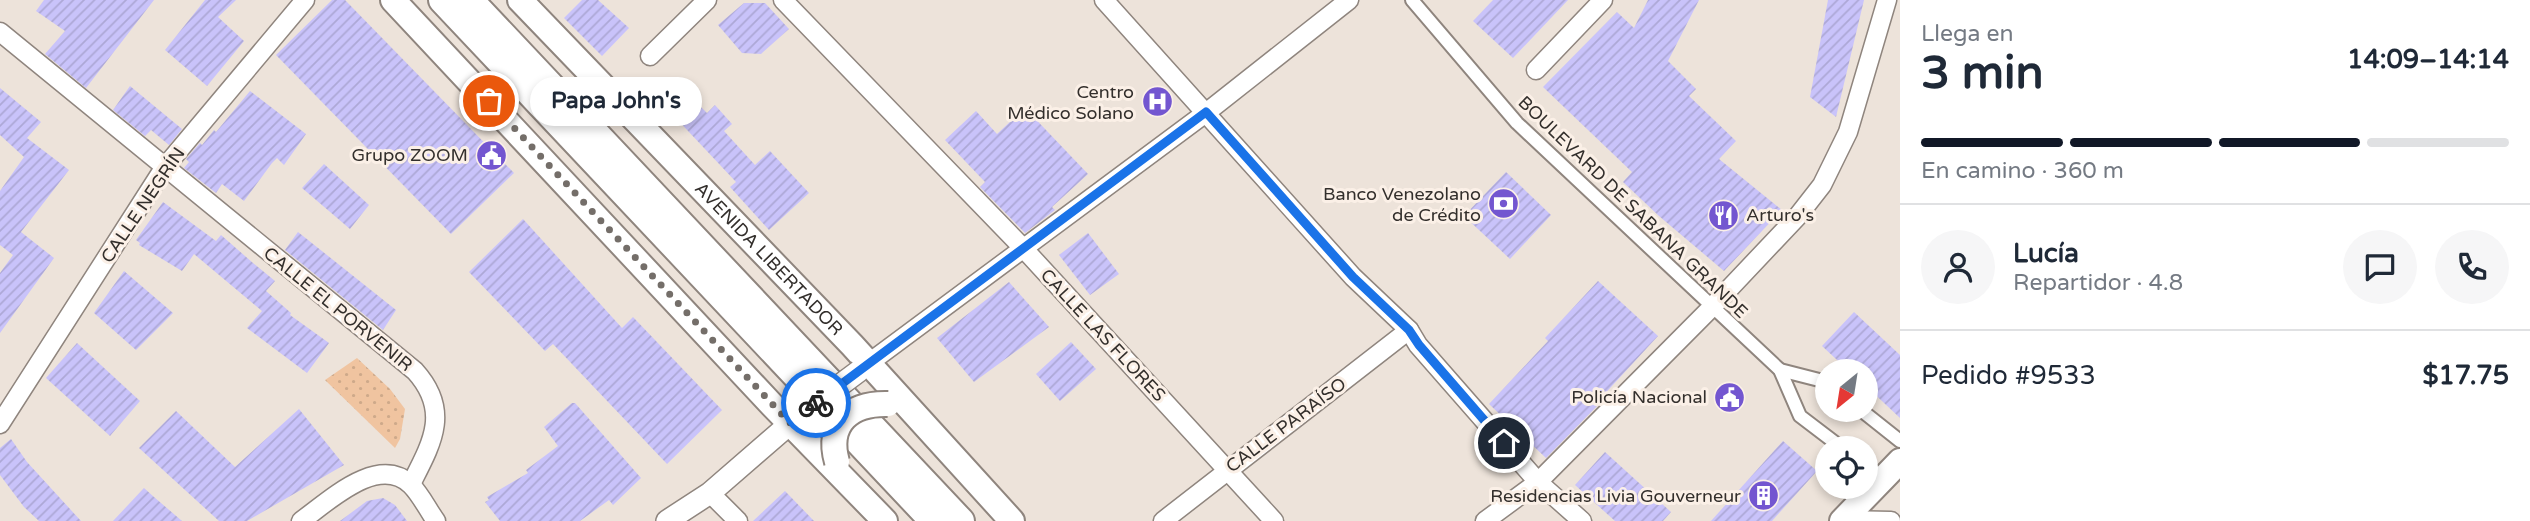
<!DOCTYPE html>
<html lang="es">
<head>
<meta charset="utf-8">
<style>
  :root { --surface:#fff; --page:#f6f6f7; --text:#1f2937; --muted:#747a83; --line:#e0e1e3; --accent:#111827 }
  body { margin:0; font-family:"Varela Round",sans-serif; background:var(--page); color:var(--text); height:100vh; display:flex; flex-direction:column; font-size:26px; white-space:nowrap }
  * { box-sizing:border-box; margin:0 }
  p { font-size:23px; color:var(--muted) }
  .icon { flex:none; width:38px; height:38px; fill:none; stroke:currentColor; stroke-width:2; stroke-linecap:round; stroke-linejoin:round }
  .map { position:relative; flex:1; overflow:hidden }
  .sheet { display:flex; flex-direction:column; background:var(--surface); width:630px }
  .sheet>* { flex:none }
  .needle { width:46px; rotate:210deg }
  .controls { position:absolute; left:1815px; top:359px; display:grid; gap:14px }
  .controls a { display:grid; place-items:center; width:63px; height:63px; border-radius:50%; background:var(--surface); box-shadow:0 4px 10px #0003; font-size:35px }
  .pin { position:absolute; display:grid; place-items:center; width:60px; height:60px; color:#fff; margin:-30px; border:4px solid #fff; border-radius:50%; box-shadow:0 2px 7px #0007 }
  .courier { position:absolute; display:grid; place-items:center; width:70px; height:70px; margin:-35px; border:5px solid #1a73e8; border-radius:50%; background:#fff; color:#222; box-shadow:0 2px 9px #0007 }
  .bubble { position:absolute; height:49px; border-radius:24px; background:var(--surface); box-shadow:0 4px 10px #0003; font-size:23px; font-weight:700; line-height:49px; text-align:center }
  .summary em { font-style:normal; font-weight:700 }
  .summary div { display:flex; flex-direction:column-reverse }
  .summary { display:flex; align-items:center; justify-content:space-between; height:119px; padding:0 21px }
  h1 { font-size:46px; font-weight:700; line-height:52px }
  .bar { display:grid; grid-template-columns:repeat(4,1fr); gap:10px 7px; align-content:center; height:84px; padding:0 21px }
  .bar i { height:9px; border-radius:5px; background:var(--line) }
  .bar .selected { background:var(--accent) }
  .bar p { grid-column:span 4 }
  .line { display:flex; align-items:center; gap:18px; padding:0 21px; border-top:2px solid var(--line) }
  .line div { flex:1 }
  .round { display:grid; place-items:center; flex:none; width:74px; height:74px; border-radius:37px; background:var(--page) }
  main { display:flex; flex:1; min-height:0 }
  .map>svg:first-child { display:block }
  .green { fill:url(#green-dots) }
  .building { fill:url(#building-hatch) }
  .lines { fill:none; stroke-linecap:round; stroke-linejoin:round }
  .pedestrian-casing { stroke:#8f857e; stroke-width:16 }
  .minor-casing { stroke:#8f857e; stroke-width:21 }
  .tertiary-casing { stroke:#8f857e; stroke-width:24 }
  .secondary-casing { stroke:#8f857e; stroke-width:28 }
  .primary-casing { stroke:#8f857e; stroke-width:30 }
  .pedestrian { stroke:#fff; stroke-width:12 }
  .minor { stroke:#fff; stroke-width:18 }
  .tertiary { stroke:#fff; stroke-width:21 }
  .secondary { stroke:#fff; stroke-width:24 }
  .primary { stroke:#fff; stroke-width:26 }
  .tertiary-bridge-casing { stroke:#8f857e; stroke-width:24; stroke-linecap:butt }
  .secondary-bridge-casing { stroke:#8f857e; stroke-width:28; stroke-linecap:butt }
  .tertiary-bridge { stroke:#fff; stroke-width:21 }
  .secondary-bridge { stroke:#fff; stroke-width:24 }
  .done { stroke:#746e69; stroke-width:7; stroke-dasharray:0 12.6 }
  .route { stroke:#1a73e8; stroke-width:9 }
  .labels { text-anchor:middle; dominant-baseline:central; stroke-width:6; stroke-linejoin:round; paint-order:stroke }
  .poi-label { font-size:18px; fill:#332f2c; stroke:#fbf0e7; text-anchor:end }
  .street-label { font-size:18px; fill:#332f2c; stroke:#fbf0e7 }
</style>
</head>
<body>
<main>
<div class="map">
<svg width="1900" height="521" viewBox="0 0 1900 521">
  <defs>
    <pattern id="green-dots" width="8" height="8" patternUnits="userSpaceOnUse" patternTransform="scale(1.75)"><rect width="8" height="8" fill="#f0c4a0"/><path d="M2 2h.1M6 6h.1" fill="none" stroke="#cea98a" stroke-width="1.8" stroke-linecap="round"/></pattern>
    <pattern id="building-hatch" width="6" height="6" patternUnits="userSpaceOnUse" patternTransform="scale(1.75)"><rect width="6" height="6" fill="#c9c3fa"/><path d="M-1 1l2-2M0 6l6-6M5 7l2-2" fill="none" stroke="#ada8d6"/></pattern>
  </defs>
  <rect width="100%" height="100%" fill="#ede3da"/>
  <polygon class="green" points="357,358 390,389 405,409 400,439 395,448 325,380"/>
  <g class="building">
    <polygon points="44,0 154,0 86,88 45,54 65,31 36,11"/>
    <polygon points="205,0 236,0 218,17 244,41 207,86 165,50"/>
    <polygon points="332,0 345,0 514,173 451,234 276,55"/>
    <polygon points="582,0 598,0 629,28 602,56 564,18"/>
    <polygon points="1493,0 1568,0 1513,58 1473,21"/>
    <polygon points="1648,0 1699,0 1668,61 1696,89 1689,96 1736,141 1719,159 1782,210 1724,271 1659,216 1623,182 1632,172 1543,87 1617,12 1634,28"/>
    <polygon points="1828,0 1864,0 1836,117 1810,97"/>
    <polygon points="744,3 765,3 789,29 761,54 742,53 718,25"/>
    <polygon points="130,86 182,129 169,145 151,130 145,136 113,110"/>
    <polygon points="0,88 41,122 27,138 69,170 21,232 54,258 0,333 0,273 13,255 0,245 0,191 24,157 0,135"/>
    <polygon points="250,91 306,134 284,165 277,158 272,163 244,201 222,184 216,193 184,168 189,162 186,159 200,143 202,145 214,130 216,132"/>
    <polygon points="692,98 707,113 715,105 732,124 724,131 755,165 770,151 809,193 769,230 730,187 736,182 673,115"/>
    <polygon points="1025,108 1088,174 1052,207 1055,210 1025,233 980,187 985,182 945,140 976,111 997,134"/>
    <polygon points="324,164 369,205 350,229 302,188"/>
    <polygon points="1506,172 1551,215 1510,259 1464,216"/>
    <polygon points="163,202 216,241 221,235 253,263 275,281 266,291 291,313 290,315 329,343 307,373 247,328 262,311 194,254 182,271 139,245 140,243 136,240"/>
    <polygon points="523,219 622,328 633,317 722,410 667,464 553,344 545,351 469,272"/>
    <polygon points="298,232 396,310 383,330 285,250"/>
    <polygon points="1088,233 1119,274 1090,295 1059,255"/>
    <polygon points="124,271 173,313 136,350 94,313"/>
    <polygon points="1598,281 1658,336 1599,400 1601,402 1546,458 1489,404 1548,341 1545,338"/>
    <polygon points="1009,282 1049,327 974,382 937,338"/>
    <polygon points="1854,312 1900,355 1900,418 1866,386 1866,371 1849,371 1822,346"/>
    <polygon points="1071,342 1096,369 1060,401 1036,374"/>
    <polygon points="77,343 140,401 110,436 46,378"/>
    <polygon points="572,403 575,403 641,478 613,505 609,500 580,521 500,521 485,502 489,500 487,497 528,473 526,470 558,446 544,427"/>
    <polygon points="299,409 344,465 247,521 219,521 139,448 176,411 235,467"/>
    <polygon points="11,439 27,462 81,521 39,521 24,507 0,475 0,448"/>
    <polygon points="1783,441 1817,471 1772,521 1711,521"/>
    <polygon points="1605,452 1671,512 1663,521 1615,521 1575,485"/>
    <polygon points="144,488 154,497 182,521 113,521"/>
    <polygon points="785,491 814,521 753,521"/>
    <polygon points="383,498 395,505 407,521 340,521 367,501"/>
  </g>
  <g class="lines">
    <defs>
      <g id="pedestrian">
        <polyline points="1412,0 1517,123 1780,370 1800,416 1842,448"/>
        <polyline points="1780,370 1827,382"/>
        <polyline points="1861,410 1900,441"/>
        <polyline points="1866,466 1884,479"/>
      </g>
      <g id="minor">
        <polyline points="783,0 1024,249 1274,521"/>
        <polyline points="1104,0 1353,277 1409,330 1418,345 1538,482 1582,521"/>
        <path d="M0 32 415 371C451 411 432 443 411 484"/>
        <polyline points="650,56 707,0"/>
        <polyline points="1536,70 1603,0"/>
        <polyline points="869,363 1207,112 1349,0"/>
        <polyline points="0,424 164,168 305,0"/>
        <polyline points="710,493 738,521"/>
        <polyline points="1844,520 1891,521"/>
        <path d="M301 521C328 502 378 453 411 485 421 495 428 510 436 521"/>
        <polyline points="1163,521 1409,330"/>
        <polyline points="1485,521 1538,482 1711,308 1797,217 1822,185 1848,132 1887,0"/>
      </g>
      <polyline id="tertiary" points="667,521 710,493 800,415"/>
      <g id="secondary">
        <polyline points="393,0 772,405 885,521"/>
        <path id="s1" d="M520 0 852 345 1012 521"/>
        <polyline points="1842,521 1900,461"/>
      </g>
      <g id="primary">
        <polyline points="442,0 933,521"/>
        <polyline points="470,0 961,521"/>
      </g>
    </defs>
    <use href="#pedestrian" class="pedestrian-casing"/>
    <use href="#minor" class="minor-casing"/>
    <use href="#tertiary" class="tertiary-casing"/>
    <use href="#secondary" class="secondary-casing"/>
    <use href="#primary" class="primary-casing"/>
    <use href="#pedestrian" class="pedestrian"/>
    <use href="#minor" class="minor"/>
    <use href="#tertiary" class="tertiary"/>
    <use href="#secondary" class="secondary"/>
    <use href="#primary" class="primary"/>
    <defs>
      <polyline id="tertiary-bridge" points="800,415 859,371"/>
      <path id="secondary-bridge" d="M837 462C826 423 851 403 888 404"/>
    </defs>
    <use href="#tertiary-bridge" class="tertiary-bridge-casing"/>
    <use href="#secondary-bridge" class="secondary-bridge-casing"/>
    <use href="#tertiary-bridge" class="tertiary-bridge"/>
    <use href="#secondary-bridge" class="secondary-bridge"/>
  </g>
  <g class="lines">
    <polyline class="done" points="489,101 790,423 816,403"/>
    <polyline class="route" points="816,403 1206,112 1353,277 1409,330 1419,345 1504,443"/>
  </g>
  <defs>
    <symbol id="hospital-disc" viewBox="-11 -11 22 22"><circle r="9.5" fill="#7356d0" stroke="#fbf0e7"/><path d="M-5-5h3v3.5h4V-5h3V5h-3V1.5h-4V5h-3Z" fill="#fff"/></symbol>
    <symbol id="civic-disc" viewBox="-11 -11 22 22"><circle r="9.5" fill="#7356d0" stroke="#fbf0e7"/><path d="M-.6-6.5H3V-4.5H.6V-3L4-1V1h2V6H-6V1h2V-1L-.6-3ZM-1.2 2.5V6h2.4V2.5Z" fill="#fff"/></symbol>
    <symbol id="bank-disc" viewBox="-11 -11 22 22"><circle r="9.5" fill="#7356d0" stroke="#fbf0e7"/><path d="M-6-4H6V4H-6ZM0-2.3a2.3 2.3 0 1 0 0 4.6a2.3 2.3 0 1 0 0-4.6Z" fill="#fff"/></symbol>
    <symbol id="restaurant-disc" viewBox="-11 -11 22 22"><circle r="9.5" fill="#7356d0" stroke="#fbf0e7"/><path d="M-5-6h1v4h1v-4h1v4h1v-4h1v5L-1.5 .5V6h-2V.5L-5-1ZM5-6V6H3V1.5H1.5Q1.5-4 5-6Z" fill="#fff"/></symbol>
    <symbol id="building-disc" viewBox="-11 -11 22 22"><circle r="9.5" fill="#7356d0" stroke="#fbf0e7"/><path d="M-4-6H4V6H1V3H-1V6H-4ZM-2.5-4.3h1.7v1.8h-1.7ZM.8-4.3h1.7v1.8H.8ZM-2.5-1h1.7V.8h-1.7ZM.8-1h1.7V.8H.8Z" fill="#fff"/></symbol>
  </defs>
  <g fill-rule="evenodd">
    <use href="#hospital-disc" x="1140" y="84" width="35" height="35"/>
    <use href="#civic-disc" x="474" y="138" width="35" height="35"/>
    <use href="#bank-disc" x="1486" y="186" width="35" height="35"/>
    <use href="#restaurant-disc" x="1706" y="198" width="35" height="35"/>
    <use href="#civic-disc" x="1712" y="380" width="35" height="35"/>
    <use href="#building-disc" x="1746" y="478" width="35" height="35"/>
  </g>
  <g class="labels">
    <g class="poi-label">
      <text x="1134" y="92">Centro<tspan x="1134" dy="21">Médico Solano</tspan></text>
      <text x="468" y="155">Grupo ZOOM</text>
      <text x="1481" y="194">Banco Venezolano<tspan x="1481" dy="21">de Crédito</tspan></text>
      <text x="1746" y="215" text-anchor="start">Arturo's</text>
      <text x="1707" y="397">Policía Nacional</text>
      <text x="1741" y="496">Residencias Livia Gouverneur</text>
    </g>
    <g class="street-label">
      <text transform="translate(143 205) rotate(-56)">CALLE NEGRÍN</text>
      <text transform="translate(1633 207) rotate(44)">BOULEVARD DE SABANA GRANDE</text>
      <text stroke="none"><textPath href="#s1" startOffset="359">AVENIDA LIBERTADOR</textPath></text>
      <text transform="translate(338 309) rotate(39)">CALLE EL PORVENIR</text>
      <text transform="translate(1103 335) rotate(47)">CALLE LAS FLORES</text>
      <text transform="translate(1286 425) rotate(-37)">CALLE PARAÍSO</text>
    </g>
  </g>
</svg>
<div class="controls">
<a><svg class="needle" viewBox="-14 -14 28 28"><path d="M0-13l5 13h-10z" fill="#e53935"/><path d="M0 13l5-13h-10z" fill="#747a83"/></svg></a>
<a><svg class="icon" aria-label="locate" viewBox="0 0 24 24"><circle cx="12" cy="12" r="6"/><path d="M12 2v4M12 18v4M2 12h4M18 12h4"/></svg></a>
</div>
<div class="pin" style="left:489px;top:101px;background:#ea580c"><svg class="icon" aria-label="bag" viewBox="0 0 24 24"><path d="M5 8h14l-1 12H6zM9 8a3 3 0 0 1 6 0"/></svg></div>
<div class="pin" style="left:1504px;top:443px;background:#1f2937"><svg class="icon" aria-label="home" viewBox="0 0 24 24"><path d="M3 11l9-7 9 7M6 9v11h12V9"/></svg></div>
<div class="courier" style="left:816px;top:403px"><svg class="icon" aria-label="bike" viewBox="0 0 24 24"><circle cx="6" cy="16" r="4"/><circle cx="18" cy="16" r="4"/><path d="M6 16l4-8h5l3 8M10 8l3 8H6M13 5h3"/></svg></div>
<div class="bubble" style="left:530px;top:77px;width:172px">Papa John's</div>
</div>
<section class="sheet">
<div class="summary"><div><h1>3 min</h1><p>Llega en</p></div><em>14:09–14:14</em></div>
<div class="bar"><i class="selected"></i><i class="selected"></i><i class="selected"></i><i></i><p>En camino · 360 m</p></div>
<div class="line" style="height:126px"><a class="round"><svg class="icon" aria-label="person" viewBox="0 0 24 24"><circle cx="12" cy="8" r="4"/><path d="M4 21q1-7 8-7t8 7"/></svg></a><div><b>Lucía</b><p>Repartidor · 4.8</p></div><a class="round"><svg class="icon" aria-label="chat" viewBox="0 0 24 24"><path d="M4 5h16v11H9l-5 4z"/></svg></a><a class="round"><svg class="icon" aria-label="phone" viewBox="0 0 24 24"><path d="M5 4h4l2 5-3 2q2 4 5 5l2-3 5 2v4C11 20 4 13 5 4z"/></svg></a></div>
<div class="line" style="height:91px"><div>Pedido #9533</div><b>$17.75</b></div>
</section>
</main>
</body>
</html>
